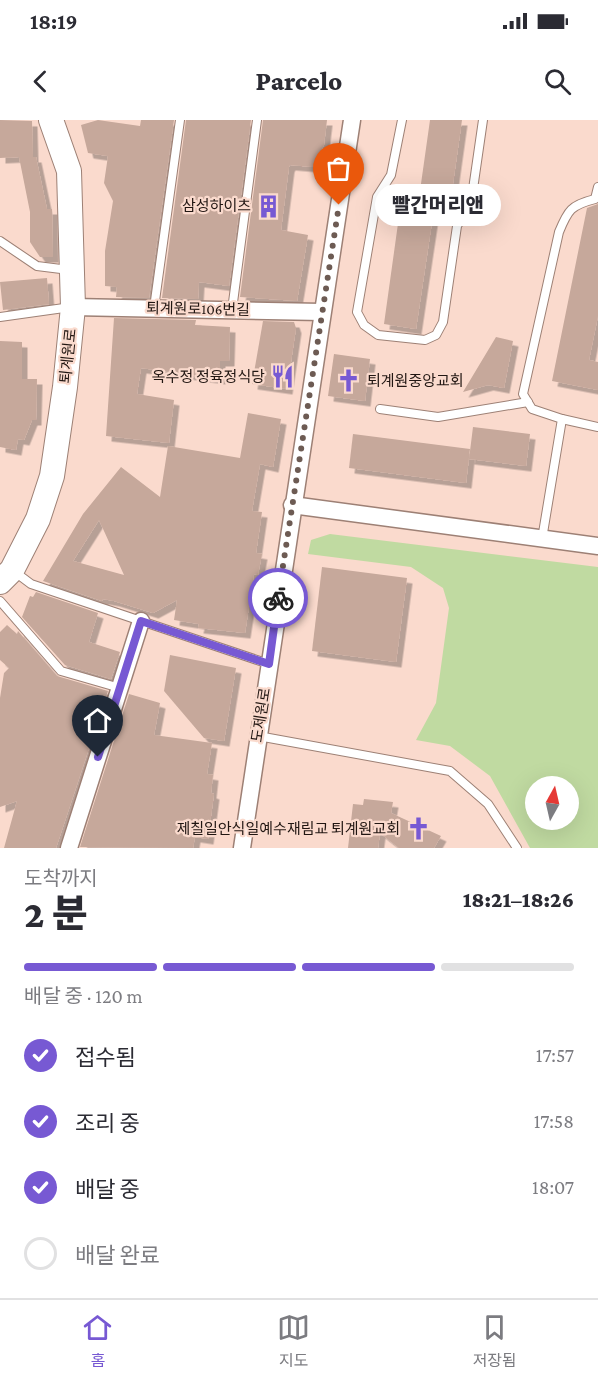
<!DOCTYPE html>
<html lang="ko">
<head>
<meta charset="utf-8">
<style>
  :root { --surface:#fff; --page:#f2f2f3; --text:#2b2b33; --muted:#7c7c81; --line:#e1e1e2; --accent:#7759d3 }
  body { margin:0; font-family:"Crimson Pro","Noto Sans KR",serif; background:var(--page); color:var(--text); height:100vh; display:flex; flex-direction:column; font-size:22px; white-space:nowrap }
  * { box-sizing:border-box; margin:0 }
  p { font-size:20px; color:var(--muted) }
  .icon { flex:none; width:33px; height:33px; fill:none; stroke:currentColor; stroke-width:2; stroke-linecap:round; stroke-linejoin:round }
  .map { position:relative; height:728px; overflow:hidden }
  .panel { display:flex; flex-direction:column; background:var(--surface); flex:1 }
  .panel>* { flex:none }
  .needle { width:39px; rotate:8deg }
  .buttons { position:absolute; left:525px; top:656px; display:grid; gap:12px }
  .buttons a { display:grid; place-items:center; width:54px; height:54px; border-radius:50%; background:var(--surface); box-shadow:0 6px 24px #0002; font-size:30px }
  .pin { position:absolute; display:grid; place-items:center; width:51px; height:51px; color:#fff; margin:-62px -26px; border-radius:50% 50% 50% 0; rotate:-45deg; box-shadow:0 0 6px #0007 }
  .pin .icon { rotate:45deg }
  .courier { position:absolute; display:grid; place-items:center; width:60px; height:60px; margin:-30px; border:4px solid #7759d3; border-radius:50%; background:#fff; color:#222; box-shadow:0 2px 8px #0007 }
  .bubble { position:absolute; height:42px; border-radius:21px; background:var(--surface); box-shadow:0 6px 24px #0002; font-size:20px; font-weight:800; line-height:42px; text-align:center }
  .summary em { font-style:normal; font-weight:800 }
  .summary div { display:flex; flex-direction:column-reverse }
  .summary { display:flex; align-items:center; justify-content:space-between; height:102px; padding:0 24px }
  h1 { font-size:39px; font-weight:800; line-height:45px }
  .bar { display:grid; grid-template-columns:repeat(4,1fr); gap:9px 6px; align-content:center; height:72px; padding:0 24px }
  .bar i { height:8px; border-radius:4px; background:var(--line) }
  .bar .current { background:var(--accent) }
  .bar p { grid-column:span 4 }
  ol { padding:0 24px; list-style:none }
  li { display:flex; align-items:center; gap:18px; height:66px }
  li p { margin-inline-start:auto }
  li .icon { padding:6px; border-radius:50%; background:var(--accent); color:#fff; stroke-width:4 }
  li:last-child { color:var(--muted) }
  li i { width:33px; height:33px; border:3px solid var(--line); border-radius:50% }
  .status { display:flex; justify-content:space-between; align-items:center; height:42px; padding:0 30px; background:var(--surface); direction:ltr }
  .status svg { height:16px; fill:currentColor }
  header { display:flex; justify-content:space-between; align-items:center; height:78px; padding:0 24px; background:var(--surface); font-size:27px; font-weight:800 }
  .tab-bar { display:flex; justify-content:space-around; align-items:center; height:84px; border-top:2px solid var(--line); background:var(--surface); font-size:16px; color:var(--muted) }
  .tab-bar a { display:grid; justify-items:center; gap:3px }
  .tab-bar .current { color:var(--accent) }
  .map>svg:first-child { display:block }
  .green { fill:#c0daa1; fill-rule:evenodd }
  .building { fill:#c6a89b; fill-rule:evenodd; filter:url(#shadow) }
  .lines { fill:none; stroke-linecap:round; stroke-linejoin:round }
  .lane-casing { stroke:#9d8075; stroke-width:10 }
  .street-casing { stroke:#9d8075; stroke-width:19 }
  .secondary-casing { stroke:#9d8075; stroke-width:26 }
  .lane { stroke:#fff; stroke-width:8 }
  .street { stroke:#fff; stroke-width:16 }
  .secondary { stroke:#fff; stroke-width:24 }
  .done { stroke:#6d5b53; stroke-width:6; stroke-dasharray:0 10.8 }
  .route { stroke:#7759d3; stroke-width:8 }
  .labels { text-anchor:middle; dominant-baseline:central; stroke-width:4.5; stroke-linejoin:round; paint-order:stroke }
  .poi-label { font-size:15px; fill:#211612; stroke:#fadacd; text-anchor:end }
  .street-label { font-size:15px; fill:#211612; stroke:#fadacd }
</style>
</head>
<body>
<div class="status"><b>18:19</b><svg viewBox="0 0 49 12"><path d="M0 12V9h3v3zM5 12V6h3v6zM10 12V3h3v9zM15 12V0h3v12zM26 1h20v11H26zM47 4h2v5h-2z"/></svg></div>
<header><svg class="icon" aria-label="back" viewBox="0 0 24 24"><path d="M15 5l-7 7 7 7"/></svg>Parcelo<svg class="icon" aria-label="search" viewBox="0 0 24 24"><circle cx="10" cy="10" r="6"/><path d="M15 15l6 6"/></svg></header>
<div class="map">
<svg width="598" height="728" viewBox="0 0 598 728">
  <defs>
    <filter id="shadow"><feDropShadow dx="5.5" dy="5.5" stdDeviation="0" flood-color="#0004"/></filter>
  </defs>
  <rect width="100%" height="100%" fill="#fadacd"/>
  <path class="green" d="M330 414 598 447V728H530L490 656 450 626 416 620 436 583 449 488 443 468 411 447 308 434 311 420ZM536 666H568V699H536Z"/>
  <g class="building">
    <polygon points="0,0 32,1 33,37 36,37 47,89 52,89 53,137 40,137 30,122 30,92 19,37 0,38"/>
    <polygon points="98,0 140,6 141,0 174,0 149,178 116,177 117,167 105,166 105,131 113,81 104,63 108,36 88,33 81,5"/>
    <polygon points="186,0 251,0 229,166 199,162 198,179 162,178"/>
    <polygon points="263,0 327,0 324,25 313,47 290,45 289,47 281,110 308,115 297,181 240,177"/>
    <polygon points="430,0 462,0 449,92 434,89 416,209 384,204 401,82 418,85"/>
    <polygon points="598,84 598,196 589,240 598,242 598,270 552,261 587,88"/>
    <polygon points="47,158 49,184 3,190 0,162"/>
    <polygon points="114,198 196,200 195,205 230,207 229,241 220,241 220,259 141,248 137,274 174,280 169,323 106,316"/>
    <polygon points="263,201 294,202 296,208 287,269 252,264"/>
    <polygon points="496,217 513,221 504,268 488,265 463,272"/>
    <polygon points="0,221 22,222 22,259 37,259 36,300 32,300 24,320 18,319 16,330 0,327"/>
    <polygon points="334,234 370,239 365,281 328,276"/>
    <path d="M248 293 281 299 273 347 260 344 252 391 262 392 256 433 262 434 258 455 254 454 245 513 198 508 199 504 174 500 177 480 153 493 114 481 103 479 102 481 43 461 83 394 121 347 160 377 168 326 240 338ZM99 400 124 455 73 441Z"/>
    <polygon points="473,307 530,314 526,346 469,339"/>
    <polygon points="353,314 470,329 466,363 349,348"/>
    <polygon points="322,447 407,458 396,542 312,531"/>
    <polygon points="36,472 98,493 89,522 120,532 111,559 65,545 22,497 30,476 33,477"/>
    <polygon points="7,505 17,514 18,511 57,556 108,571 56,728 4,728 17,681 0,687 0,578 4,553 9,548 0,540 0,512"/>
    <polygon points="170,535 236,548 224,621 204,618 164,571"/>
    <polygon points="129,574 160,583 154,615 212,623 207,654 213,655 211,673 214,674 208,719 195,717 193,728 80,727"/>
    <polygon points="364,679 393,682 391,693 441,716 434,728 399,728 380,713 378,728 348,728 353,684 363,685"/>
  </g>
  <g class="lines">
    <defs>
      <g id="lane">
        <polyline points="402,0 391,55 377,77 357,192 364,205 378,215 425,220 436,215 443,202 457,106 471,83 483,0"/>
        <polyline points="0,121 37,146 69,150"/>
        <polyline points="154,188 180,0"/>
        <polyline points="232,190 257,0"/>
        <polyline points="0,197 71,187"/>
        <polyline points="380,289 438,297 528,282"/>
        <polyline points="562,299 598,307"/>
        <path d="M542 419 562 299 532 289 523 274 559 112C568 90 571 85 595 79L598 67"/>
        <polyline points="15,452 31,464 269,544"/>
        <polyline points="0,481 61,551 120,568"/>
        <polyline points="258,616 450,651 488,684 517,728"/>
      </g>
      <g id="street">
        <polyline points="73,187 322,192"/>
        <polyline points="292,385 598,426"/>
        <polyline points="69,728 141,501"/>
        <polyline points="242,728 352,0"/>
      </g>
      <polyline id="secondary" points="0,462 12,450 38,399 52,356 65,267 73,187 69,51 51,0"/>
    </defs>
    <use href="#lane" class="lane-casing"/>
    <use href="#street" class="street-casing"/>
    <use href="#secondary" class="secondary-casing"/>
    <use href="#lane" class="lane"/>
    <use href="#street" class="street"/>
    <use href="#secondary" class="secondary"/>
  </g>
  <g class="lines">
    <polyline class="done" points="278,478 339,85"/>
    <polyline class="route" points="98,637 141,501 269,544 278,478"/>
  </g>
  <defs>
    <symbol id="building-bare" viewBox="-9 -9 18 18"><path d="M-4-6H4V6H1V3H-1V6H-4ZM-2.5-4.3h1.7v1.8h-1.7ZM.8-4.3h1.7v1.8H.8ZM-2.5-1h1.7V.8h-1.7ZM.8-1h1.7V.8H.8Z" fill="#7759d3" stroke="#fadacd" stroke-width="2.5" paint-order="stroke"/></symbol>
    <symbol id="restaurant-bare" viewBox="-9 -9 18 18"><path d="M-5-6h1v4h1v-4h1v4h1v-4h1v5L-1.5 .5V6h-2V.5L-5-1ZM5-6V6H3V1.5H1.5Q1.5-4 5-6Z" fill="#7759d3" stroke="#fadacd" stroke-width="2.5" paint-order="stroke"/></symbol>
    <symbol id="church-bare" viewBox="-9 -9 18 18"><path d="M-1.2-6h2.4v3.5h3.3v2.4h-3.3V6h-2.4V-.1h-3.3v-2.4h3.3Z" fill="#7759d3" stroke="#fadacd" stroke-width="2.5" paint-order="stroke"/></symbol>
  </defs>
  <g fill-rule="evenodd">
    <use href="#building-bare" x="252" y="70" width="33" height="33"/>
    <use href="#restaurant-bare" x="266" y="240" width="33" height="33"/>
    <use href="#church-bare" x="332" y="244" width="33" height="33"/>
    <use href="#church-bare" x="402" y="692" width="33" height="33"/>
  </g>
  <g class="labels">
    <g class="poi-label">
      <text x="251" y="86">삼성하이츠</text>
      <text x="265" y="257">옥수정 정육정식당</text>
      <text x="367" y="261" text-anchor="start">퇴계원중앙교회</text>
      <text x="400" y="709">제칠일안식일예수재림교 퇴계원교회</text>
    </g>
    <g class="street-label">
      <text transform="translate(198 189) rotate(1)">퇴계원로106번길</text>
      <text transform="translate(68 236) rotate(-84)">퇴계원로</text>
      <text transform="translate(261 595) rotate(-81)">도제원로</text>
    </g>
  </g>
</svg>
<div class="buttons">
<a><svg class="needle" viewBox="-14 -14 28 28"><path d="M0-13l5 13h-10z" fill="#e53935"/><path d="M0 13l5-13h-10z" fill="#7c7c81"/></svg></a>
</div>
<div class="pin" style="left:339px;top:85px;background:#ea580c"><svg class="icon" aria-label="bag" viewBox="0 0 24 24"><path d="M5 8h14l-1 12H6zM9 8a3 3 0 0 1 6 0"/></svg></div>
<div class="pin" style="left:98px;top:637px;background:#1f2937"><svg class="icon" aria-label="home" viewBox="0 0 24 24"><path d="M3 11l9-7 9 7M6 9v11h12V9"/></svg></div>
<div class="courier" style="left:278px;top:478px"><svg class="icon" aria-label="bike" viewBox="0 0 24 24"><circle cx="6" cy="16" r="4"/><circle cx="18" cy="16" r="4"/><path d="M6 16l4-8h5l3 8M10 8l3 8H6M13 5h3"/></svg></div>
<div class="bubble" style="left:375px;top:64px;width:126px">빨간머리앤</div>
</div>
<section class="panel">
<div class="summary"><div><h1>2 분</h1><p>도착까지</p></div><em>18:21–18:26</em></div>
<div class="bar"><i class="current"></i><i class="current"></i><i class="current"></i><i></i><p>배달 중 · 120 m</p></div>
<ol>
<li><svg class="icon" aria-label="check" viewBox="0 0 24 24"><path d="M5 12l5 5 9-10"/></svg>접수됨<p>17:57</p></li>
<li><svg class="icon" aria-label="check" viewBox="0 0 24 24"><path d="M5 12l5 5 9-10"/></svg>조리 중<p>17:58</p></li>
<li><svg class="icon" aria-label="check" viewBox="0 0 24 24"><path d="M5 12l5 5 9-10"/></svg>배달 중<p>18:07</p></li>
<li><i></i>배달 완료</li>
</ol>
</section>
<nav class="tab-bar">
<a class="current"><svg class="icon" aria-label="home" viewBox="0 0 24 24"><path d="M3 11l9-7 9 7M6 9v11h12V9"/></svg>홈</a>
<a><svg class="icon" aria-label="map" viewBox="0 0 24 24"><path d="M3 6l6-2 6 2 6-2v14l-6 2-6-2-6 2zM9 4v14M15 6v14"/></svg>지도</a>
<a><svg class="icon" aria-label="saved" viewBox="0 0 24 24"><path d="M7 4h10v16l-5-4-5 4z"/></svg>저장됨</a>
</nav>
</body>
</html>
